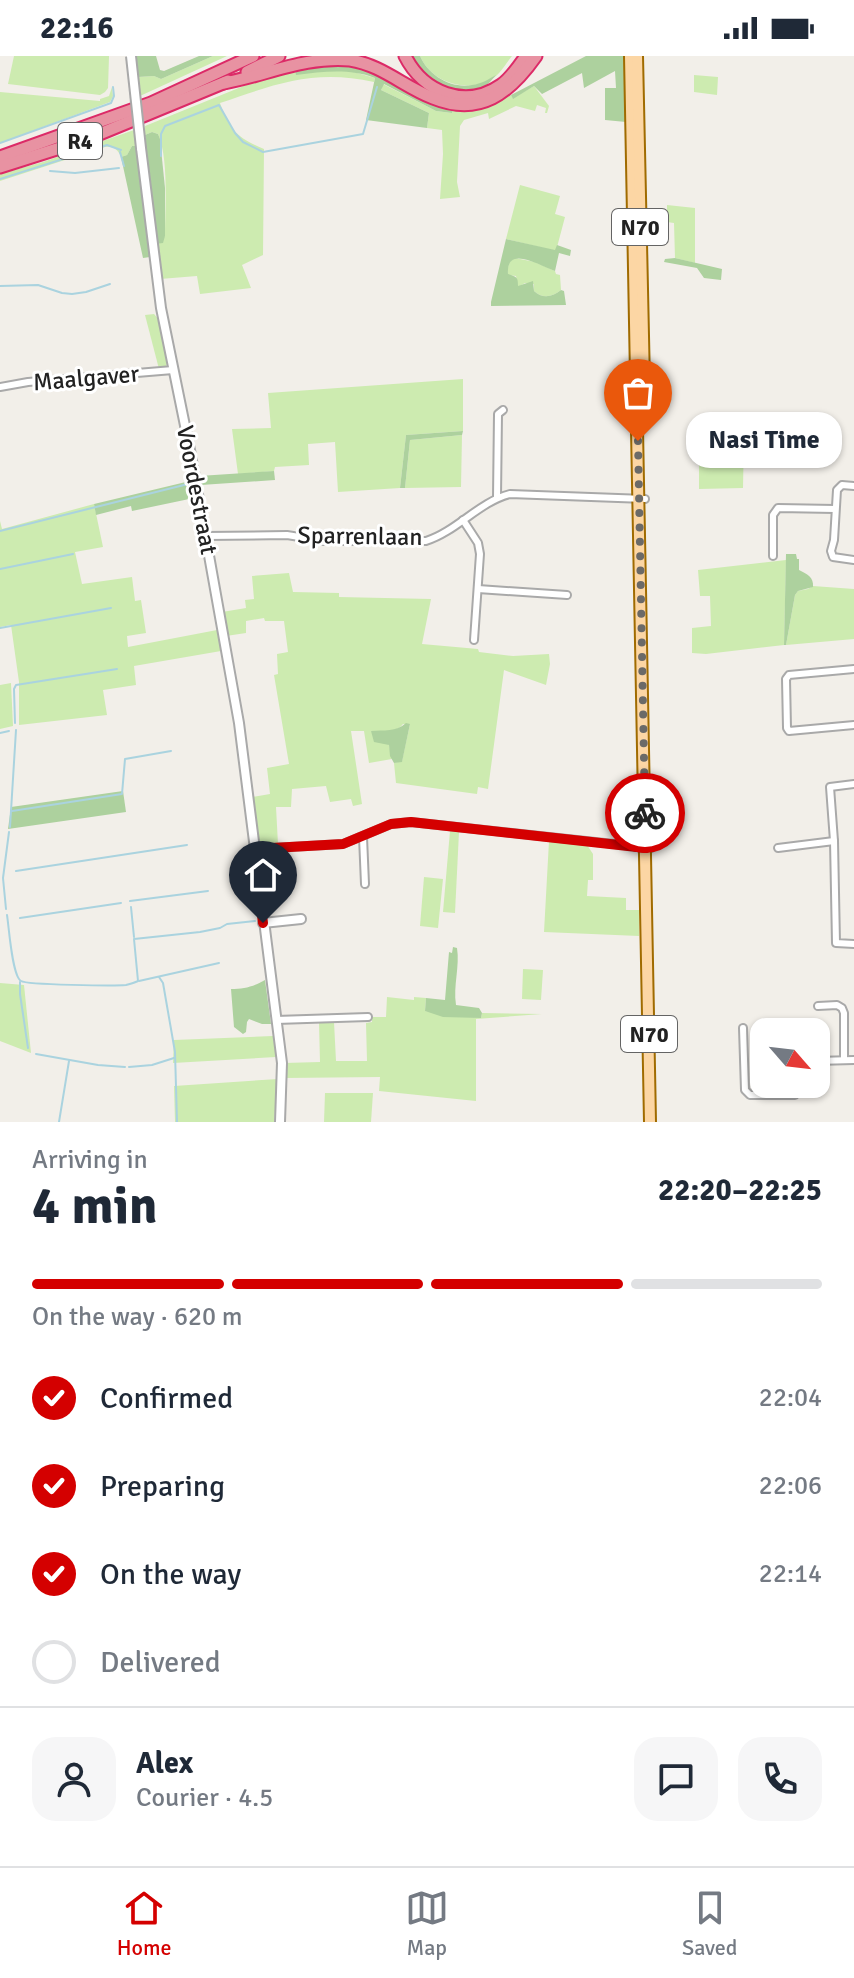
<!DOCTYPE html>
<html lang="en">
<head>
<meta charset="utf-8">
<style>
  :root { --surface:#fff; --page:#f6f6f7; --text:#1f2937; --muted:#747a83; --line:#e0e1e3; --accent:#d40000 }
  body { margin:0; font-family:Signika,sans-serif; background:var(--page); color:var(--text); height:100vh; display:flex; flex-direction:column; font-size:30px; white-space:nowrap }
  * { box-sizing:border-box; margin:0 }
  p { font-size:26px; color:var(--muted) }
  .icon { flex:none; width:44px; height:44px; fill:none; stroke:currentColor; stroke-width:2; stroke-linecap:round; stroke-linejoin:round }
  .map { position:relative; height:1066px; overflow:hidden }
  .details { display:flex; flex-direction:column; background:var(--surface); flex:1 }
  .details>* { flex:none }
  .needle { width:52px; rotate:118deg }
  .buttons { position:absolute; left:750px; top:962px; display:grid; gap:16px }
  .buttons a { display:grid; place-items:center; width:80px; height:80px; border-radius:16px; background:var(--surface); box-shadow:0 2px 6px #0004; font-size:40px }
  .pin { position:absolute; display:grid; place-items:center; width:68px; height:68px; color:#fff; margin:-82px -34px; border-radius:50% 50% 50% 0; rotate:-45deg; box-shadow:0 0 8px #0007 }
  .pin .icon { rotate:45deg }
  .courier { position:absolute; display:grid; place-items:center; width:80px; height:80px; margin:-40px; border:6px solid #d40000; border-radius:50%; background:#fff; color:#222; box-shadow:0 2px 10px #0007 }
  .bubble { position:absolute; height:56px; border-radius:24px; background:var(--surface); box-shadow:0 2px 6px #0004; font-size:26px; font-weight:800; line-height:56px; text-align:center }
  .headline em { font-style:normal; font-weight:800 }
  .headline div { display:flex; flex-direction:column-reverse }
  .headline { display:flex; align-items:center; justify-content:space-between; height:136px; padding:0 32px }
  h1 { font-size:52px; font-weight:800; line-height:60px }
  .bar { display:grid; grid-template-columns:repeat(4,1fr); gap:12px 8px; align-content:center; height:96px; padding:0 32px }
  .bar i { height:10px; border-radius:6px; background:var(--line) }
  .bar .selected { background:var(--accent) }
  .bar p { grid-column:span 4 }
  .line { display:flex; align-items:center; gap:20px; padding:0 32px; border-top:2px solid var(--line) }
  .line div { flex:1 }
  .round { display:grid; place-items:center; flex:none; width:84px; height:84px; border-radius:24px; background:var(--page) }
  ol { padding:0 32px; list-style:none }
  li { display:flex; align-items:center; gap:24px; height:88px }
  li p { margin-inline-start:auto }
  li .icon { padding:8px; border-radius:50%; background:var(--accent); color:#fff; stroke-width:4 }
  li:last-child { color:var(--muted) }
  li i { width:44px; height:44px; border:4px solid var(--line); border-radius:50% }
  .status { display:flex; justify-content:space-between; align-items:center; height:56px; padding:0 40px; background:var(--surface); direction:ltr }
  .status svg { height:22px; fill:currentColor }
  .dock { display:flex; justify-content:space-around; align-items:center; height:112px; border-top:2px solid var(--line); background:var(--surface); font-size:22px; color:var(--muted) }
  .dock a { display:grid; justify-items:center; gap:4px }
  .dock .selected { color:var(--accent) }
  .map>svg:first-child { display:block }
  .grass { fill:#cdebb0 }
  .forest { fill:#add19e }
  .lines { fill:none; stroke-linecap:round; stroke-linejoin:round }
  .stream { stroke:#aad3df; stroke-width:2 }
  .minor-casing { stroke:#a9a9a9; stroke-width:10 }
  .tertiary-casing { stroke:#a9a9a9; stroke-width:12 }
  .primary-casing { stroke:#a06b00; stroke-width:14 }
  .motorway-casing { stroke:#dc2a67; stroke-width:15 }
  .minor { stroke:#fff; stroke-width:6 }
  .tertiary { stroke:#fff; stroke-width:8 }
  .primary { stroke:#fcd6a4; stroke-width:10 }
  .motorway { stroke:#e892a2; stroke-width:11 }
  .tertiary-bridge-casing { stroke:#a9a9a9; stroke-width:12; stroke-linecap:butt }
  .tertiary-bridge { stroke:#fff; stroke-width:8 }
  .done { stroke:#6b6a68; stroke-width:8; stroke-dasharray:0 14.4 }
  .route { stroke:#d40000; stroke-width:10 }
  .labels { text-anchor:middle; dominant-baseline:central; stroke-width:6; stroke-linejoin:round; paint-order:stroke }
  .shield { fill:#fff; stroke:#646464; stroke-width:2 }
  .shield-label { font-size:22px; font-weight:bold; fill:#222 }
  .street-label { font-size:24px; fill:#222; stroke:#fff }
</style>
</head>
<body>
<div class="status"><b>22:16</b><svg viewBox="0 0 49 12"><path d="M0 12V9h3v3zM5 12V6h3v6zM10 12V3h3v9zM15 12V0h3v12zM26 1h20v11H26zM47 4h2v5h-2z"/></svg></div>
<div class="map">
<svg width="854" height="1066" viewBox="0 0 854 1066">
  <rect width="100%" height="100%" fill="#f2efe9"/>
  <g class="grass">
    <polygon points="14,0 109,0 108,32 105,36 100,39 8,28"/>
    <polygon points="213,0 227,0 140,40 138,21 154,20 161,23"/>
    <path d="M420 0H512C507 6 502 15 496 20 471 39 432 28 420 0Z"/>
    <path d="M295 13 350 15 375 22 374 26C314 13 276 28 220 47 230 75 238 82 264 93L263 199 242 209 251 232 200 238 197 220 160 223 155 188 165 180C165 153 169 103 158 78L152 76 145 79V70L273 18Z"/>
    <polygon points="694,19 718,21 717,39 694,36"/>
    <polygon points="383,28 436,55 452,57 453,54 485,50 511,39 513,42 534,30 549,50 547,57 545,57 546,52 537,49 535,55 516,50 489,63 488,57 464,64 460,70 457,126 460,141 440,143 443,98 442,74 427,72 429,57 381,34"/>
    <polygon points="112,31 113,40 110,46 0,87 0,36 100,45 100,43 109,40"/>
    <path d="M134 74 136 90H132L127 99 121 101C118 93 113 90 105 91L0 125V118L43 106Z"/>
    <polygon points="520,129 560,140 555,158 565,161 556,195 506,183"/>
    <polygon points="667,149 695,152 695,207 675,202 674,167 667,166"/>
    <path d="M515 202 535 206 555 215 556 218 560 219 561 234C553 241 542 243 534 235V228L525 227 518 231 516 220 508 219C508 211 507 206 515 202Z"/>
    <polygon points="154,258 160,265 168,306 165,312 159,313 145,259"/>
    <polygon points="463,323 463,375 406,379 400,432 338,436 335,386 308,388 309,409 275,411 274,415 238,418 232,373 271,372 268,337"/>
    <polygon points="744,378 743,432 699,433 699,379"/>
    <polygon points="462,379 461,431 405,432 410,384"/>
    <polygon points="94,448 103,491 75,496 82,528 132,521 135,545 141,544 146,577 127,580 128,591 217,574 221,595 134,610 136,629 103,634 107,659 19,669 19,626 11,569 0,571 0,465 2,473"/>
    <polygon points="786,504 784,589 706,598 692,597 692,572 711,570 710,540 700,540 698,514"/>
    <path d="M289 517 293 536 339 537V541L431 543 422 588 478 593 479 596 513 600 549 598 550 608 546 629 504 614 488 733 478 731 477 738 396 727 394 707 402 705 410 668H403C397 677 382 675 371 675L389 689 392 703 369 707 364 675H351L362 748 353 750 351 743 330 746 326 730 292 733 291 751H276L278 788H258L252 741 270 738 267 712 289 708 274 619 278 618 277 598 288 596 284 565H265L264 562 246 565V577L226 580 222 556 246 552 245 544 254 543 252 520Z"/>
    <polygon points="813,530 854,533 854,583 786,589 795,539 798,535 808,533"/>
    <polygon points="11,627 13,670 0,673 0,629"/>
    <polygon points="450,775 459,776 455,857 443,856"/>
    <polygon points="549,785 587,789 593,798 593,824 588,824 587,840 626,842 626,854 639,854 639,880 544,876"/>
    <polygon points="424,821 443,823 438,872 420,870"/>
    <polygon points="523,913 543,914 541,944 522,943"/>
    <polygon points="0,927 24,929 31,997 0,985"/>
    <polygon points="387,941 414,944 414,941 426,942 425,955 481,962 482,957 542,958 476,963 476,1045 379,1035 380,1021 284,1022 284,1007 320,1006 319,966 334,966 336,1005 367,1005 366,967 372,966 372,961 386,961"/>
    <polygon points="273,980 276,1001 173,1007 174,984"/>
    <polygon points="278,1023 274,1066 175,1066 174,1030"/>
    <polygon points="325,1037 373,1037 371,1066 324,1066"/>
  </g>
  <g class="forest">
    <polygon points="136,0 156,0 160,14 164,15 199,0 213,0 161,23 154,20 138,21"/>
    <path d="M410 0H420C428 19 451 33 472 29 481 28 489 23 496 19 492 24 487 30 481 32 463 41 434 32 421 17 417 12 413 5 410 0Z"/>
    <polygon points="586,0 625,0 626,66 605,64 605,32 616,32 615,15 584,32 582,17 542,38 534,30 513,43 511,39"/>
    <path d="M334 8C342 9 351 9 359 11 393 19 420 44 453 54L452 57 436 55 384 28 381 34 429 57 427 72 366 64 375 22C348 12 323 16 296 19L295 13Z"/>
    <polygon points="152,76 158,78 160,83 165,132 165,180 163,187 155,188 145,79"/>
    <polygon points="132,90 136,90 137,99 150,201 143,202 121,101 127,99"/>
    <path d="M506 183 555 194 557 189 571 194 570 200 559 197 555 215C540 210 506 188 508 218 517 221 518 221 518 230L533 225 534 235C542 243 553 241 561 234L564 235 566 249 491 250V246Z"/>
    <polygon points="675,202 722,213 721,224 704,222 697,212 664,206 665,203"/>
    <polygon points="463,375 462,379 410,384 405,432 400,432 406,379"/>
    <polygon points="274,415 275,424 201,429 199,420"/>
    <polygon points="190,425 194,442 132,455 131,450 96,459 94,448"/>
    <path d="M786 498H796L797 503H799V514C807 518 814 521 813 531L798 535 795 539 786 589H784Z"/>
    <path d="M406 667 410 668 402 706 394 707 390 700 389 689 374 686 371 675C384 674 396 676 406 667Z"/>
    <polygon points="123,735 126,756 8,773 11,751"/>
    <path d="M453 891 457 892C460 910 453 930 456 949L479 952 482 957 481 962 443 961 425 955 426 942 445 944 449 896 452 897Z"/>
    <path d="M265 924 271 968H262L249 963 247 966 246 976 243 978 234 971 231 933C244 933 253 931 265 924Z"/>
  </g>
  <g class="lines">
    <g class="stream">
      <polyline points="0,87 111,47 114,40 113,31"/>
      <polyline points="120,96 124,110"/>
      <polyline points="161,100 161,78 165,70 219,49 235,77 243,86 263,96 363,78 377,31"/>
      <polyline points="50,115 75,117 119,112"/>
      <polyline points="0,123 107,89 121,94"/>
      <polyline points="0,230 38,229 62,237 72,238 86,236 110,228"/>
      <polyline points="0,475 188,428"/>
      <polyline points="0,513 73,498"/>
      <polyline points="0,572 111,552"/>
      <polyline points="15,667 14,633 16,629 117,613"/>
      <polyline points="0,677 9,675"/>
      <polyline points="12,755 122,738 125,703 171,695"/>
      <polyline points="10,771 16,674"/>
      <polyline points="16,815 187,789"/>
      <polyline points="130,845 208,835"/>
      <polyline points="131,851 134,881"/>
      <polyline points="6,853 3,822 9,776"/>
      <path d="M7 859C9 871 12 920 21 925 27 929 115 930 126 929 130 928 134 927 138 925L134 883 200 876 220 872 227 868 255 865"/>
      <polyline points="20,862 121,847"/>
      <polyline points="159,921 163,927 175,996 177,1066"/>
      <polyline points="139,925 219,907"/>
      <polyline points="20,926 20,938 28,992"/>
      <polyline points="36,998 98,1009 125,1011"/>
      <polyline points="129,1011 152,1009 174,1002"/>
      <polyline points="59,1066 69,1005"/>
    </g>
    <defs>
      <g id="minor">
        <polyline points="0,331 28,326 173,314"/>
        <polyline points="854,430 842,429 837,434 834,484 831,495 833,501 854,504"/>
        <polyline points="497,441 498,358 503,354"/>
        <polyline points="463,464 478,487 480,498 474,584"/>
        <path d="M206 480 287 479 324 485H426C457 475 479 446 510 438L645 443"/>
        <polyline points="773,500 773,459 778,452 835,453"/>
        <polyline points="478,533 567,539"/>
        <polyline points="854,613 789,619 786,623 787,672 789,675 854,669"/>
        <polyline points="854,728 830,731 834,785 836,887 854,888"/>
        <polyline points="363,781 365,828"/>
        <polyline points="778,792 834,785"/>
        <polyline points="254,793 343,788 391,768 411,766 651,792"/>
        <polyline points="818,950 837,949 842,952 844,957 844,1004"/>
        <polyline points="276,964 368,961"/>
        <polyline points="743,972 745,1034 750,1039 795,1039 798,1034 798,1028"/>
        <polyline points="816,1005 854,1004"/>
      </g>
      <g id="tertiary">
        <polyline points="141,92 161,252 191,399 239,667 282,1007 280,1066"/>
        <polyline points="263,867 301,863"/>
      </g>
      <g id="primary">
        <polyline points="630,0 650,1066"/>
        <polyline points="637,0 644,326"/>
      </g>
      <g id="motorway">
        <path d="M405 0C423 36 465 54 501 29 511 22 519 10 526 0"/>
        <polyline points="247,16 279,0"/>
        <path d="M224 27C267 19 306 0 350 4 382 9 404 31 433 42 480 61 510 37 536 0"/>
        <polyline points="0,101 151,47 253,0"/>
        <polyline points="0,111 85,84 228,25"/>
      </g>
    </defs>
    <use href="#minor" class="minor-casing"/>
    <use href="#tertiary" class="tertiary-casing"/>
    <use href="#primary" class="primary-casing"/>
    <use href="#motorway" class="motorway-casing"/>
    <use href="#minor" class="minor"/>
    <use href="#tertiary" class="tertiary"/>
    <use href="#primary" class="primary"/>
    <use href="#motorway" class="motorway"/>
    <defs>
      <polyline id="tertiary-bridge" points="131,0 141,92"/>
    </defs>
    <use href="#tertiary-bridge" class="tertiary-bridge-casing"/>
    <use href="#tertiary-bridge" class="tertiary-bridge"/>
  </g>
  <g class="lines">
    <polyline class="done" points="638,385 645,757"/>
    <polyline class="route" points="263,867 254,793 343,788 391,768 411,766 646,792 645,757"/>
  </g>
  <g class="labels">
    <g class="shield">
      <rect x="58" y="67" width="44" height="36" rx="6"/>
      <rect x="612" y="153" width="56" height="36" rx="6"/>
      <rect x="621" y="960" width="56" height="36" rx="6"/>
    </g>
    <g class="shield-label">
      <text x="80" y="85">R4</text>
      <text x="640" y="171">N70</text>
      <text x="649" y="978">N70</text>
    </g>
    <g class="street-label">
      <text transform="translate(86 322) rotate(-5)">Maalgaver</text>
      <text transform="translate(197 434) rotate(79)">Voordestraat</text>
      <text transform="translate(360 480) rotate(1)">Sparrenlaan</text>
    </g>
  </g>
</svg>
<div class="buttons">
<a><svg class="needle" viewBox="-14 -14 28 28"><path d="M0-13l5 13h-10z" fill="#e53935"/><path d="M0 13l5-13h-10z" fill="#747a83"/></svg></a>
</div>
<div class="pin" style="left:638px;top:385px;background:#ea580c"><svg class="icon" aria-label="bag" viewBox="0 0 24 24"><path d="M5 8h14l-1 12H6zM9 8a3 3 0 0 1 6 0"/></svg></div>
<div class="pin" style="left:263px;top:867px;background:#1f2937"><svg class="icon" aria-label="home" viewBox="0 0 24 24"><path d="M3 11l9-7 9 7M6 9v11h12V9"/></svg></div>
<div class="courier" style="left:645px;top:757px"><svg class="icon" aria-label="bike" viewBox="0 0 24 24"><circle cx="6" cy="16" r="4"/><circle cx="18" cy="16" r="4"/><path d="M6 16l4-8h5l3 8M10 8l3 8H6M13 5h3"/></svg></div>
<div class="bubble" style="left:686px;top:356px;width:156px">Nasi Time</div>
</div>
<section class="details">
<div class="headline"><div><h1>4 min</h1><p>Arriving in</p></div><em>22:20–22:25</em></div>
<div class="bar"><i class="selected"></i><i class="selected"></i><i class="selected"></i><i></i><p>On the way · 620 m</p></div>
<ol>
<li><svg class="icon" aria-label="check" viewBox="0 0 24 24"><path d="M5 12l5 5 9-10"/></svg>Confirmed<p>22:04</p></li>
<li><svg class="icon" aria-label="check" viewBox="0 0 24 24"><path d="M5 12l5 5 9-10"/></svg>Preparing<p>22:06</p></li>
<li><svg class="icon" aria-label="check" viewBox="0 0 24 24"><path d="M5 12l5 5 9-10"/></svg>On the way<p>22:14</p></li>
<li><i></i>Delivered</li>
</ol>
<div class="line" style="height:144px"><a class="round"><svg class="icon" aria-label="person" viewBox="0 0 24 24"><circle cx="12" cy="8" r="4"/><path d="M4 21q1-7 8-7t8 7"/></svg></a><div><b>Alex</b><p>Courier · 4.5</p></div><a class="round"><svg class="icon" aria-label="chat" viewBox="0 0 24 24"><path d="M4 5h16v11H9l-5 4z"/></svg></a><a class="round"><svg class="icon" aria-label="phone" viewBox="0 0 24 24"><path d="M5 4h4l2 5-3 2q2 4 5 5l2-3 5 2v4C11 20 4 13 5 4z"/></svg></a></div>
</section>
<nav class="dock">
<a class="selected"><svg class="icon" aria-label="home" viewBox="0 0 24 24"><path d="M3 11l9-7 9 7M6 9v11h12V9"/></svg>Home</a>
<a><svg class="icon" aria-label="map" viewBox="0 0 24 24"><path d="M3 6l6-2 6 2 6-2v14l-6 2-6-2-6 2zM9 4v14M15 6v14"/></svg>Map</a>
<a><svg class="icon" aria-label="saved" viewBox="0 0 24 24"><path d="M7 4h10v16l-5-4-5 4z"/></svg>Saved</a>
</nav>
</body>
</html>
